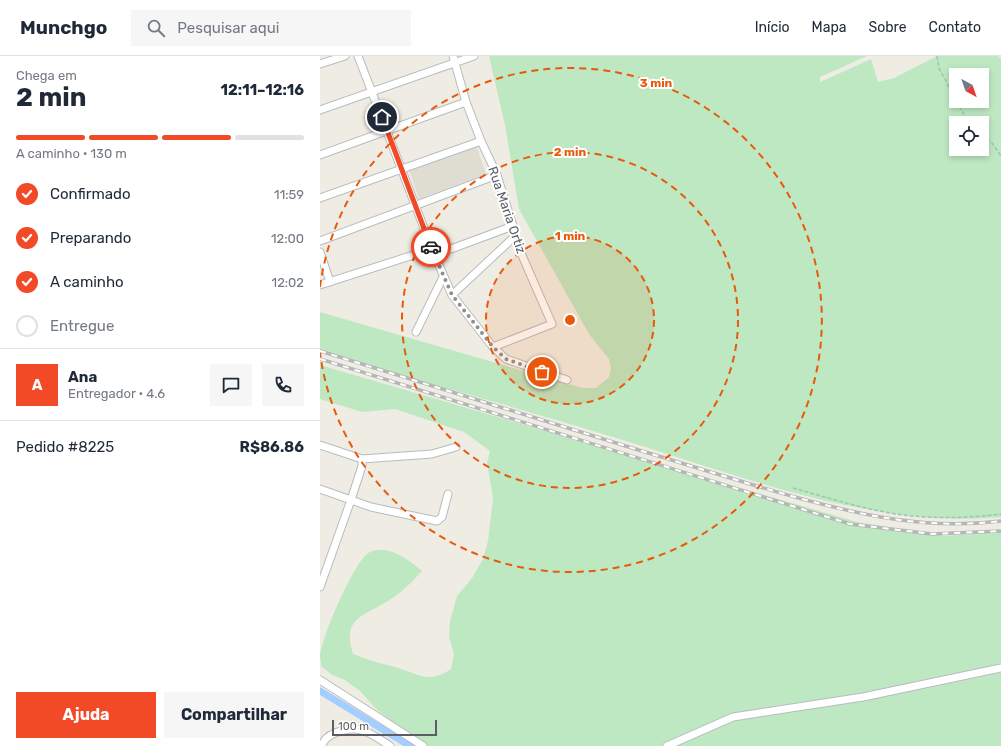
<!DOCTYPE html>
<html lang="pt">
<head>
<meta charset="utf-8">
<style>
  :root { --surface:#fff; --page:#f6f6f7; --text:#1f2937; --muted:#747a83; --line:#e0e1e3; --accent:#f24926 }
  body { margin:0; font-family:Rubik,sans-serif; background:var(--page); color:var(--text); height:100vh; display:flex; flex-direction:column; font-size:15px; white-space:nowrap }
  * { box-sizing:border-box; margin:0 }
  p { font-size:13px; color:var(--muted) }
  .icon { flex:none; width:22px; height:22px; fill:none; stroke:currentColor; stroke-width:2; stroke-linecap:round; stroke-linejoin:round }
  .map { position:relative; flex:1; overflow:hidden }
  .details { display:flex; flex-direction:column; background:var(--surface); width:320px }
  .details>* { flex:none }
  .needle { width:26px; rotate:140deg }
  .tools { position:absolute; left:629px; top:12px; display:grid; gap:8px }
  .tools a { display:grid; place-items:center; width:40px; height:40px; border-radius:0px; background:var(--surface); box-shadow:0 2px 6px #0003; font-size:20px }
  .scale { position:absolute; left:12px; bottom:10px; width:105px; box-sizing:border-box; padding-left:4px; border:2px solid #5b5f65; border-top:0; font-size:11px; line-height:14px; white-space:nowrap; color:#5b5f65; -webkit-text-stroke:3px #fff; paint-order:stroke }
  .pin { position:absolute; display:grid; place-items:center; width:34px; height:34px; color:#fff; margin:-17px; border:2px solid #fff; border-radius:50%; box-shadow:0 1px 4px #0007 }
  .courier { position:absolute; display:grid; place-items:center; width:40px; height:40px; margin:-20px; border:3px solid #f24926; border-radius:50%; background:#fff; color:#222; box-shadow:0 1px 5px #0007 }
  .overview em { font-style:normal; font-weight:700 }
  .overview div { display:flex; flex-direction:column-reverse }
  .overview { display:flex; align-items:center; justify-content:space-between; height:68px; padding:0 16px }
  h1 { font-size:26px; font-weight:700; line-height:30px }
  .bar { display:grid; grid-template-columns:repeat(4,1fr); gap:6px 4px; align-content:center; height:48px; padding:0 16px }
  .bar i { height:5px; border-radius:3px; background:var(--line) }
  .bar .active { background:var(--accent) }
  .bar p { grid-column:span 4 }
  .line { display:flex; align-items:center; gap:10px; padding:0 16px; border-top:1px solid var(--line) }
  .line div { flex:1 }
  .round { display:grid; place-items:center; flex:none; width:42px; height:42px; border-radius:0px; background:var(--page) }
  ol { padding:0 16px; list-style:none }
  li { display:flex; align-items:center; gap:12px; height:44px }
  li p { margin-inline-start:auto }
  li .icon { padding:4px; border-radius:50%; background:var(--accent); color:#fff; stroke-width:4 }
  li:last-child { color:var(--muted) }
  li i { width:22px; height:22px; border:2px solid var(--line); border-radius:50% }
  .primary-button { display:flex; gap:8px; margin-top:auto; padding:8px 16px }
  .primary-button a { flex:1; height:46px; border-radius:0px; background:var(--accent); color:#fff; font-size:16px; font-weight:700; line-height:46px; text-align:center }
  .primary-button a+a { background:var(--page); color:var(--text) }
  header { display:flex; align-items:center; gap:24px; box-sizing:border-box; height:56px; padding:0 20px; background:var(--surface); border-bottom:1px solid var(--line) }
  header strong { font-size:19px }
  nav { display:flex; gap:22px; margin-inline-start:auto; font-size:14px }
  .search { width:280px; height:36px; background:var(--page); display:flex; align-items:center; gap:10px; box-sizing:border-box; padding:0 14px; border-radius:0px; color:var(--muted); font-size:15px }
  main { display:flex; flex:1; min-height:0 }
  .map>svg:first-child { display:block }
  .education { fill:#dfddd2 }
  .green { fill:#bee8c2; fill-rule:evenodd }
  .lines { fill:none; stroke-linecap:round; stroke-linejoin:round }
  .canal { stroke:#a3ceff; stroke-width:7 }
  .minor-casing { stroke:#b8bbc0; stroke-width:9 }
  .path { stroke:#97c9aa; stroke-width:1.5; stroke-dasharray:4 2; stroke-linecap:butt }
  .minor { stroke:#fff; stroke-width:7 }
  .rail-casing { stroke:#b5b6b6; stroke-width:3.5 }
  .rail { stroke:#fff; stroke-width:2; stroke-dasharray:6; stroke-linecap:butt }
  .done { stroke:#8f9191; stroke-width:4; stroke-dasharray:0 7.2 }
  .route { stroke:#f24926; stroke-width:5 }
  .ring { fill:none; stroke:#e8590c; stroke-width:2; stroke-dasharray:7 5 }
  .labels { text-anchor:middle; dominant-baseline:central; stroke-width:4; stroke-linejoin:round; paint-order:stroke }
  .street-label { font-size:13px; fill:#5b5f65; stroke:#fff }
  .centre { fill:#e8590c; stroke:#fff; stroke-width:2 }
  .ring-label { font-size:12px; text-anchor:middle; font-weight:bold; fill:#e8590c; stroke:#fff; stroke-width:4; stroke-linejoin:round; paint-order:stroke }
</style>
</head>
<body>
<header>
<strong>Munchgo</strong>
<div class="search"><svg class="icon" aria-label="search" viewBox="0 0 24 24"><circle cx="10" cy="10" r="6"/><path d="M15 15l6 6"/></svg>Pesquisar aqui</div>
<nav><a>Início</a><a>Mapa</a><a>Sobre</a><a>Contato</a></nav>
</header>
<main>
<section class="details">
<div class="overview"><div><h1>2 min</h1><p>Chega em</p></div><em>12:11–12:16</em></div>
<div class="bar"><i class="active"></i><i class="active"></i><i class="active"></i><i></i><p>A caminho · 130 m</p></div>
<ol>
<li><svg class="icon" aria-label="check" viewBox="0 0 24 24"><path d="M5 12l5 5 9-10"/></svg>Confirmado<p>11:59</p></li>
<li><svg class="icon" aria-label="check" viewBox="0 0 24 24"><path d="M5 12l5 5 9-10"/></svg>Preparando<p>12:00</p></li>
<li><svg class="icon" aria-label="check" viewBox="0 0 24 24"><path d="M5 12l5 5 9-10"/></svg>A caminho<p>12:02</p></li>
<li><i></i>Entregue</li>
</ol>
<div class="line" style="height:72px"><b class="round" style="background:var(--accent);color:#fff">A</b><div><b>Ana</b><p>Entregador · 4.6</p></div><a class="round"><svg class="icon" aria-label="chat" viewBox="0 0 24 24"><path d="M4 5h16v11H9l-5 4z"/></svg></a><a class="round"><svg class="icon" aria-label="phone" viewBox="0 0 24 24"><path d="M5 4h4l2 5-3 2q2 4 5 5l2-3 5 2v4C11 20 4 13 5 4z"/></svg></a></div>
<div class="line" style="height:52px"><div>Pedido #8225</div><b>R$86.86</b></div>
<div class="primary-button"><a>Ajuda</a><a>Compartilhar</a></div>
</section>
<div class="map">
<svg width="681" height="690" viewBox="0 0 681 690">
  <rect width="100%" height="100%" fill="#efede3"/>
  <polygon class="education" points="156,89 166,118 99,143 89,114"/>
  <g class="green">
    <path d="M169 0H547L500 21V26L551 3 558 26 574 22 617 0H678L681 3V461C557 473 423 421 306 385 204 354 102 325 0 297V256L262 332H276L289 321 291 313 289 303 269 278 199 153 185 69ZM636 19H662V45H636ZM636 67H662V93H636Z"/>
    <path d="M0 309 537 466 625 480 681 476V690H103L57 654 40 635 25 624 12 619 1 610C1 607 0 603 0 600 1 583 35 502 50 496 68 488 89 504 102 515 92 526 81 537 68 545 42 561 22 562 33 598 47 604 60 607 75 611 97 617 108 629 131 613L134 598 129 581 130 565 137 540 152 522 163 503 168 485 173 442 167 407 170 395 144 376 75 353 42 356 0 343Z"/>
  </g>
  <g class="lines">
    <polyline class="canal" points="0,635 90,690"/>
    <defs>
      <g id="minor">
        <polyline points="38,0 112,193 132,239 173,291 186,303 247,324"/>
        <polyline points="133,0 146,46 161,85 177,119 193,170 194,181 232,268 173,291"/>
        <polyline points="0,8 25,0"/>
        <polyline points="0,54 154,0"/>
        <polyline points="0,99 146,46"/>
        <polyline points="0,142 161,85"/>
        <polyline points="0,185 177,119"/>
        <polyline points="0,196 10,226"/>
        <polyline points="0,229 112,193 120,197 193,170"/>
        <polyline points="132,239 194,181"/>
        <polyline points="96,276 123,221"/>
        <polyline points="0,389 42,403"/>
        <polyline points="42,403 112,398 136,391"/>
        <polyline points="0,433 51,451 117,465 122,461 128,438"/>
        <polyline points="0,531 31,444 42,410 42,403"/>
        <polyline points="0,624 103,690"/>
        <path d="M2 690C4 683 8 680 15 677 40 667 50 677 70 690"/>
        <polyline points="347,690 413,661 543,641 681,612"/>
      </g>
    </defs>
    <use href="#minor" class="minor-casing"/>
    <g class="path">
      <polyline points="617,0 619,12 636,44"/>
      <polyline points="636,45 649,67"/>
      <polyline points="662,79 672,87 681,100"/>
      <path d="M473 432C509 442 546 454 583 459 615 463 649 462 681 458"/>
    </g>
    <use href="#minor" class="minor"/>
    <defs>
      <g id="rail">
        <path d="M0 295C108 329 217 362 325 396 375 411 425 427 475 441 544 460 608 474 681 465"/>
        <polyline points="0,303 530,468 612,478 681,475"/>
      </g>
    </defs>
    <use href="#rail" class="rail-casing"/>
    <use href="#rail" class="rail"/>
  </g>
  <g class="lines">
    <polyline class="done" points="111,191 132,239 173,291 186,303 222,316"/>
    <polyline class="route" points="62,61 111,191"/>
  </g>
  <circle cx="250" cy="264" r="84" fill="#e8590c" fill-opacity=".12"/>
  <g class="ring">
    <circle cx="250" cy="264" r="84"/>
    <circle cx="250" cy="264" r="168"/>
    <path d="M0 231A252 252 0 1 1 0 297"/>
  </g>
  <g class="labels">
    <g class="street-label">
      <text transform="translate(187 154) rotate(71)">Rua Maria Ortiz</text>
    </g>
  </g>
  <circle cx="250" cy="264" r="6" class="centre"/>
  <g class="ring-label">
    <text x="336" y="31">3 min</text>
    <text x="250" y="100">2 min</text>
    <text x="250" y="184">1 min</text>
  </g>
</svg>
<div class="tools">
<a><svg class="needle" viewBox="-14 -14 28 28"><path d="M0-13l5 13h-10z" fill="#e53935"/><path d="M0 13l5-13h-10z" fill="#747a83"/></svg></a>
<a><svg class="icon" aria-label="locate" viewBox="0 0 24 24"><circle cx="12" cy="12" r="6"/><path d="M12 2v4M12 18v4M2 12h4M18 12h4"/></svg></a>
</div>
<div class="scale">100 m</div>
<div class="pin" style="left:222px;top:316px;background:#ea580c"><svg class="icon" aria-label="bag" viewBox="0 0 24 24"><path d="M5 8h14l-1 12H6zM9 8a3 3 0 0 1 6 0"/></svg></div>
<div class="pin" style="left:62px;top:61px;background:#1f2937"><svg class="icon" aria-label="home" viewBox="0 0 24 24"><path d="M3 11l9-7 9 7M6 9v11h12V9"/></svg></div>
<div class="courier" style="left:111px;top:191px"><svg class="icon" aria-label="car" viewBox="0 0 24 24"><path d="M5 17H2v-5l4-1 3-4h7l3 4 3 1v5h-3M9 17h6M6 11h13"/><circle cx="7" cy="17" r="2"/><circle cx="17" cy="17" r="2"/></svg></div>
</div>
</main>
</body>
</html>
